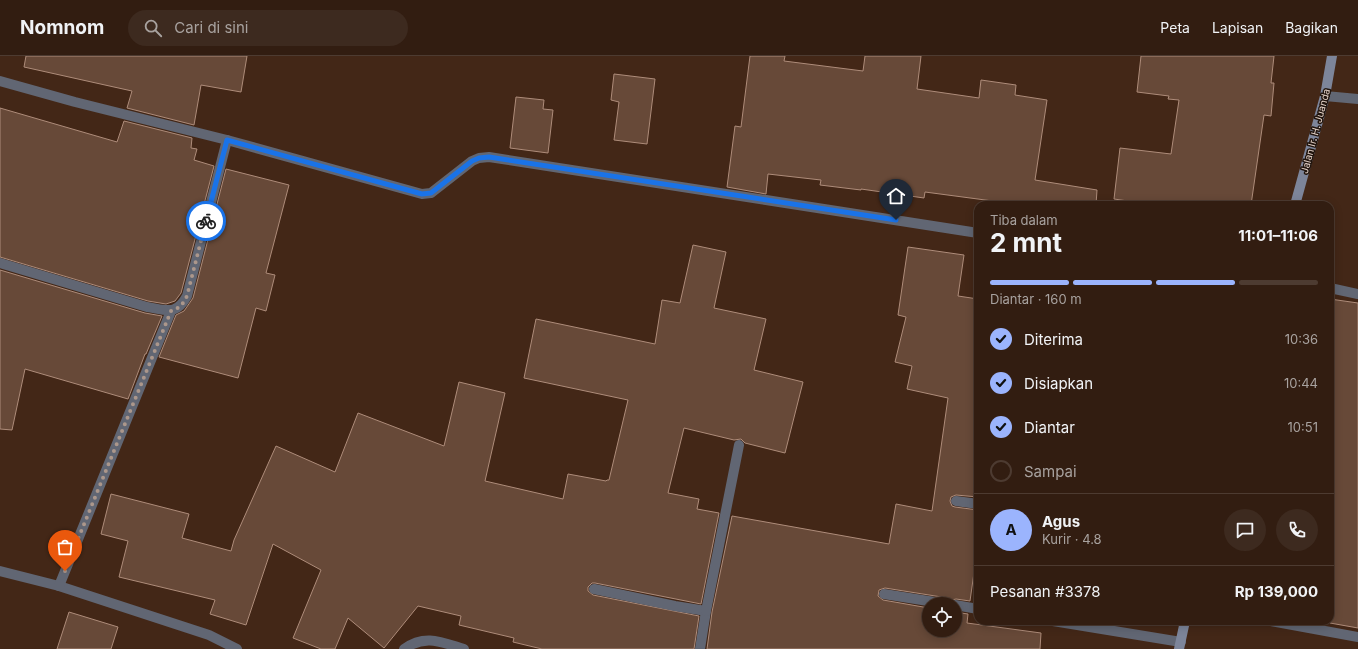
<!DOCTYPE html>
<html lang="id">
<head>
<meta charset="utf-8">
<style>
  :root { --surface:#321d11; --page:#3d2a1f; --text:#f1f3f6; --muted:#a8a29f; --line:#4d3b31; --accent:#9bb4fd }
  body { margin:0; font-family:Inter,sans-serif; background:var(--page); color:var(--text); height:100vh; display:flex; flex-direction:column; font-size:15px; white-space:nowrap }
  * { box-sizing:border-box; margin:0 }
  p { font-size:13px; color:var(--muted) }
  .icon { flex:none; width:22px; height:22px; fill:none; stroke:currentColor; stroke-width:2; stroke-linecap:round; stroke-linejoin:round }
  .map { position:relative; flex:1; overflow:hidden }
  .side { position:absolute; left:974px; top:145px; width:360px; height:424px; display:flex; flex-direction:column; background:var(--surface); border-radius:12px; box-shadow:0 2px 10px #0003,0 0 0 1px var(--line) }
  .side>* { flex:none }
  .tools { position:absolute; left:922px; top:541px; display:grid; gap:8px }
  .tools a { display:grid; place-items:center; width:40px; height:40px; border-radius:50%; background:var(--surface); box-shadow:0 2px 10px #0003,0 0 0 1px var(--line); font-size:20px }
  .pin { position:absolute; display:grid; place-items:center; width:34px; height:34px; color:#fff; margin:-41px -17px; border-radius:50% 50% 50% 0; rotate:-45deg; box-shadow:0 0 4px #0007 }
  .pin .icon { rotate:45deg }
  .courier { position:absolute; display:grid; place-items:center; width:40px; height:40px; margin:-20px; border:3px solid #1a73e8; border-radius:50%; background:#fff; color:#222; box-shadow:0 1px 5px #0007 }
  .headline em { font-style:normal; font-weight:700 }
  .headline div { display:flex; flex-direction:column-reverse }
  .headline { display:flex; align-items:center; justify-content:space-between; height:68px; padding:0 16px }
  h1 { font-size:26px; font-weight:700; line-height:30px }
  .bar { display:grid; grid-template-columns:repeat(4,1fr); gap:6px 4px; align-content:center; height:48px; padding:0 16px }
  .bar i { height:5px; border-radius:3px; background:var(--line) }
  .bar .active { background:var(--accent) }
  .bar p { grid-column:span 4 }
  .line { display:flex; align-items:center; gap:10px; padding:0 16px; border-top:1px solid var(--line) }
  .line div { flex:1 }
  .round { display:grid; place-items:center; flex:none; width:42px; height:42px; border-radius:21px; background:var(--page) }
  ol { padding:0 16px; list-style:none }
  li { display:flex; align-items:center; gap:12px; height:44px }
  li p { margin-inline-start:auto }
  li .icon { padding:4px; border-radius:50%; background:var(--accent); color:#111; stroke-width:4 }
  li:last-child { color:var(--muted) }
  li i { width:22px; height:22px; border:2px solid var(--line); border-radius:50% }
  header { display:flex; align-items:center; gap:24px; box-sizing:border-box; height:56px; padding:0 20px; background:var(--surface); border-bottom:1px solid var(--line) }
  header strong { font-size:19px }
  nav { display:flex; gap:22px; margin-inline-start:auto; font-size:14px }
  .search { width:280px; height:36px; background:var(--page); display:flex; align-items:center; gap:10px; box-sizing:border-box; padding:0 14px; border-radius:22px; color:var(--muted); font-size:15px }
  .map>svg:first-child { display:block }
  .building { fill:#674938; stroke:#ae8c7a }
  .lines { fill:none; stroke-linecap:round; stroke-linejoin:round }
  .minor { stroke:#616673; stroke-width:10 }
  .secondary { stroke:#7d859a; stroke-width:10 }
  .done { stroke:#ac978b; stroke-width:4; stroke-dasharray:0 7.2 }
  .route { stroke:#1a73e8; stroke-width:5 }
  .labels { text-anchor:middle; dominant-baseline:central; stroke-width:3; stroke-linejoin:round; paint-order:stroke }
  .street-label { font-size:10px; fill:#e5d3c9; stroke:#20140d }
</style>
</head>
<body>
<header>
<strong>Nomnom</strong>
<div class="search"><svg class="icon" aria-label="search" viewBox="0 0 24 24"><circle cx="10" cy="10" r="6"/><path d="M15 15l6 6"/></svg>Cari di sini</div>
<nav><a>Peta</a><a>Lapisan</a><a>Bagikan</a></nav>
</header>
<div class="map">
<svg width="1358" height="593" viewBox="0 0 1358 593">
  <rect width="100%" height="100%" fill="#432717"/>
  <g class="building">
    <polygon points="26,0 247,0 241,36 201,29 194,69 127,52 132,35 24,11"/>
    <polygon points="750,0 785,0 784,5 863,15 865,0 921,0 917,33 979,42 981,24 1016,29 1015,39 1047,44 1035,124 1097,134 1096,149 1023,149 925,136 924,142 861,133 861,134 820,129 821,124 768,118 766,138 727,131 735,70 741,71"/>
    <polygon points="1141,0 1274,0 1271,27 1274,27 1271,60 1264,59 1251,149 1156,149 1114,143 1120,92 1171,98 1179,44 1168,43 1169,40 1137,36"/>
    <polygon points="614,18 655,23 647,88 614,84 619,46 611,44"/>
    <polygon points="516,41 544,44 543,53 553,54 548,97 510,92"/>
    <polygon points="0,52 117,86 124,65 192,82 191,92 197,93 194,104 214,110 181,237 175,245 166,248 148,245 0,201"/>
    <polygon points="226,113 289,129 266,217 275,219 266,255 256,252 238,322 159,301 176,259 184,255 193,242"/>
    <polygon points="693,189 726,196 714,252 766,263 754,314 803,326 785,397 745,387 741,383 734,384 684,372 668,437 699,443 697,453 719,457 701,548 595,527 592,527 588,531 588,535 593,539 699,560 694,593 542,593 513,586 514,582 459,569 461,560 418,550 384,592 348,562 335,593 321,593 293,582 321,514 273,488 246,569 210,558 215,544 119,521 128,485 101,478 111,438 189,458 182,482 231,495 234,484 276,390 335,416 358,357 444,390 459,326 505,337 485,425 563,443 568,418 606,425 607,424 609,424 628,344 524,322 536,263 655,288 662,244 680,247"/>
    <polygon points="908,191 964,199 958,240 978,243 978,441 956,439 951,441 950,445 952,450 955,451 978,454 978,488 970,545 956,543 952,544 948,542 885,532 879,534 878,540 883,544 929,552 929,574 955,574 955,556 968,558 967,567 1041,577 1040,593 707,593 712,556 732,460 889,488 896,448 932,455 948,342 907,333 912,310 895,306 906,261 898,259"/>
    <polygon points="0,214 145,257 162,260 146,298 145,298 128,343 25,313 12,374 0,373"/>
    <polygon points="1330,243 1358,247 1358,572 1330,567"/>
    <polygon points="69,556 118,571 111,593 57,593"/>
  </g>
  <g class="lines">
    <g class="minor">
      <polyline points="0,25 75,46 227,84 422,138 431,137 472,105 479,102 489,101 978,177"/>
      <polyline points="1325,40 1358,43"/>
      <path d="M0 207 147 251C167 254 176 260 187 240L227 84"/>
      <polyline points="1330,232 1358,238"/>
      <polyline points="956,445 978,448"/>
      <polyline points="0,515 59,530 209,579 237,593"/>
      <polyline points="59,530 171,255"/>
      <polyline points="594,533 675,550 706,555 700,593"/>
      <polyline points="884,538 947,548"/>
      <polyline points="955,549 978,553"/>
      <polyline points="706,555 739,389"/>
      <polyline points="1053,565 1181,586"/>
      <polyline points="1271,565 1358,581"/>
      <path d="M404 593C425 578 441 586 464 593"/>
    </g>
    <g class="secondary">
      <polyline points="1295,149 1325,40 1332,0"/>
      <polyline points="1179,593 1185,565"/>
    </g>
  </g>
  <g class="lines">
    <path class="done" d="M65 515 171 255C180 252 183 248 187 240L206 165"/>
    <polyline class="route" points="206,165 227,84 422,138 431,137 472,105 479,102 489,101 896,164"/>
  </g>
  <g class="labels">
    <g class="street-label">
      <text transform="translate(1315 75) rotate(-75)">Jalan Ir. H. Juanda</text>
    </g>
  </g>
</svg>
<div class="tools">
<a><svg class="icon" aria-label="locate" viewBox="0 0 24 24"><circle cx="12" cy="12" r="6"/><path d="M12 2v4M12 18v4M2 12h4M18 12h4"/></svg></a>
</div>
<div class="pin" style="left:65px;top:515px;background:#ea580c"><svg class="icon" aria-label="bag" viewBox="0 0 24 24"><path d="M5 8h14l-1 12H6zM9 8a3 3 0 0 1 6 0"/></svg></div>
<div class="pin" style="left:896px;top:164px;background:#1f2937"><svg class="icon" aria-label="home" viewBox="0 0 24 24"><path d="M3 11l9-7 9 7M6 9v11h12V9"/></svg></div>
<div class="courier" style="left:206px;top:165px"><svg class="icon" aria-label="bike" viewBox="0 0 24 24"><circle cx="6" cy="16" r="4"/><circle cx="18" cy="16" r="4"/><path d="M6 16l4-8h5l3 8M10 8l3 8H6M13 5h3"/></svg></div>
<section class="side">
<div class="headline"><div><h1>2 mnt</h1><p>Tiba dalam</p></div><em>11:01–11:06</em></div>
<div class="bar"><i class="active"></i><i class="active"></i><i class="active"></i><i></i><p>Diantar · 160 m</p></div>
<ol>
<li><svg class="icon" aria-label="check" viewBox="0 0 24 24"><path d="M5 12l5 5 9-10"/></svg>Diterima<p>10:36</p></li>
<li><svg class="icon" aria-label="check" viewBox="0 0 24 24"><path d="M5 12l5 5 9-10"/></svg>Disiapkan<p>10:44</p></li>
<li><svg class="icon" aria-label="check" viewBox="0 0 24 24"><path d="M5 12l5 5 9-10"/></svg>Diantar<p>10:51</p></li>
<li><i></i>Sampai</li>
</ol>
<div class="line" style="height:72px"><b class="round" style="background:var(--accent);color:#111">A</b><div><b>Agus</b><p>Kurir · 4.8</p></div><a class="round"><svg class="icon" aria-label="chat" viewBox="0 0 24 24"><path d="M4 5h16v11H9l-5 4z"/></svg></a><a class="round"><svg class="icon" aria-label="phone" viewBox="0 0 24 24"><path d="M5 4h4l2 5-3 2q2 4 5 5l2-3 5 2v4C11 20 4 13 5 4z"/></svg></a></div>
<div class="line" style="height:52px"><div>Pesanan #3378</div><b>Rp 139,000</b></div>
</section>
</div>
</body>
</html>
